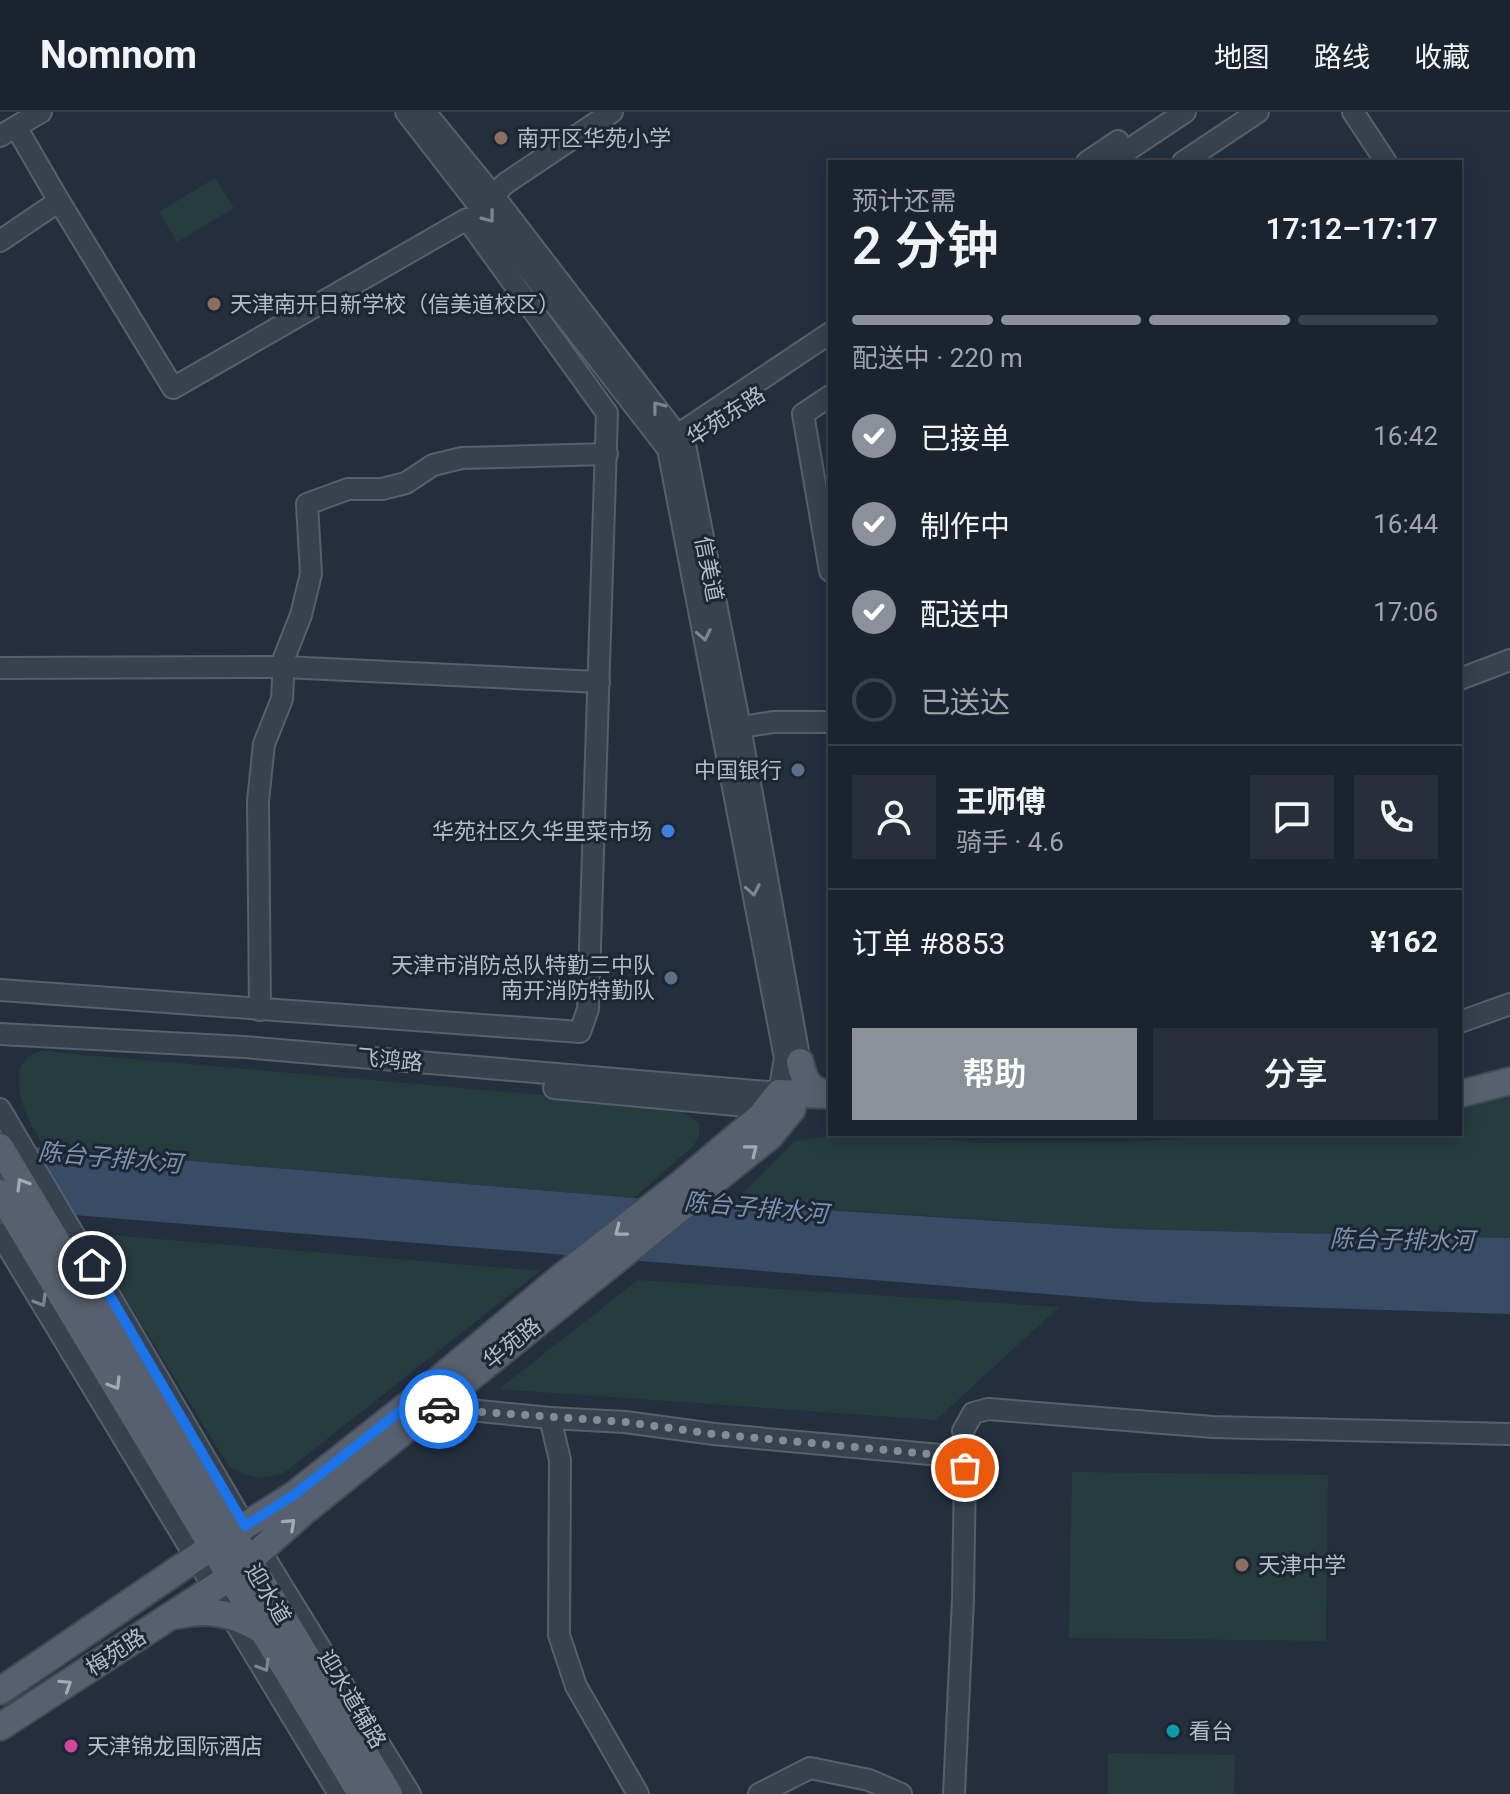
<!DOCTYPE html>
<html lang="zh">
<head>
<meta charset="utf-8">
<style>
  :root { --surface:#1b232e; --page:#282f3a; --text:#f1f3f6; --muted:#a0a4aa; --line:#39404a; --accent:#8c9099 }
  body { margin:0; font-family:Roboto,"Noto Sans SC",sans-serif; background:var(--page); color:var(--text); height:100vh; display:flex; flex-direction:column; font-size:30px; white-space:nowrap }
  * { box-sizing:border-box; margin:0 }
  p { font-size:26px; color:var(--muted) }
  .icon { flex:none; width:44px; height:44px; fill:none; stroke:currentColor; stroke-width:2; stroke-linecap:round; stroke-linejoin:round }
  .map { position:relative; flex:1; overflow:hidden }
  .sheet { position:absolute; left:828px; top:48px; width:634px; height:976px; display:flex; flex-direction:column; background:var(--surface); border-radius:0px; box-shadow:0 4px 20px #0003,0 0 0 2px var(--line) }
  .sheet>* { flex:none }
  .pin { position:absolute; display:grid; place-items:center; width:68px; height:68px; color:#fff; margin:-34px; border:4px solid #fff; border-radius:50%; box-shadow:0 2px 8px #0007 }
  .courier { position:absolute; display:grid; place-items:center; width:80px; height:80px; margin:-40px; border:6px solid #1a73e8; border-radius:50%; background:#fff; color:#222; box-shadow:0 2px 10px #0007 }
  .summary em { font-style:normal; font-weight:600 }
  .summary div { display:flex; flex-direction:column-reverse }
  .summary { display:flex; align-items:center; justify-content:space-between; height:136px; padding:0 24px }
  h1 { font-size:52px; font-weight:600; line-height:60px }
  .bar { display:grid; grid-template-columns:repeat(4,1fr); gap:12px 8px; align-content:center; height:96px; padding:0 24px }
  .bar i { height:10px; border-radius:6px; background:var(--line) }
  .bar .on { background:var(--accent) }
  .bar p { grid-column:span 4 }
  .line { display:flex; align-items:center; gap:20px; padding:0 24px; border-top:2px solid var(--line) }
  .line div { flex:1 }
  .round { display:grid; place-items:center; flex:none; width:84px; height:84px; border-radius:0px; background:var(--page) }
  ol { padding:0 24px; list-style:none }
  li { display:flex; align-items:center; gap:24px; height:88px }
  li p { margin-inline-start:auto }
  li .icon { padding:8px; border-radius:50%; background:var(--accent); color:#fff; stroke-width:4 }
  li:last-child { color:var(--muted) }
  li i { width:44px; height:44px; border:4px solid var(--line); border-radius:50% }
  .action { display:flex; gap:16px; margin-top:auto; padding:16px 24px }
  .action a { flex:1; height:92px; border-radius:0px; background:var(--accent); color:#fff; font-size:32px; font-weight:600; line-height:92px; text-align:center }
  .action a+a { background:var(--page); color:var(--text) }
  header { display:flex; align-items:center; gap:48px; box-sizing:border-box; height:112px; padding:0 40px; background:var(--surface); border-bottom:2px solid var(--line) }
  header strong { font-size:38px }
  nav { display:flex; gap:44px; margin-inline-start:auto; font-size:28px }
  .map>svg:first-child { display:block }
  .green { fill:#263c3f }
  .water { fill:#394c67 }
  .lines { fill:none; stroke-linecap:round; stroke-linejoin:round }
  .minor-casing { stroke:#565f6c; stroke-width:24 }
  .major-casing { stroke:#414a57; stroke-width:30 }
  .minor { stroke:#38414e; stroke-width:20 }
  .major { stroke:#56606e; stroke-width:26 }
  .oneway { stroke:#7c8592 }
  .oneway2 { stroke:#a1aab7 }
  .done { stroke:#828b98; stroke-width:8; stroke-dasharray:0 14.4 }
  .route { stroke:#1a73e8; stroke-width:10 }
  .education-dot { fill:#8d6e63; stroke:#1d2633; stroke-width:3 }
  .service-dot { fill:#5c6f8a; stroke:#1d2633; stroke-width:3 }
  .shop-dot { fill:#3f7fe0; stroke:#1d2633; stroke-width:3 }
  .culture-dot { fill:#0f9aa8; stroke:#1d2633; stroke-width:3 }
  .hotel-dot { fill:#d1479c; stroke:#1d2633; stroke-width:3 }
  .labels { text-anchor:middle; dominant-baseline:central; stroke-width:6; stroke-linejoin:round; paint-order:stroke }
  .poi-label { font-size:22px; fill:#b4bcc9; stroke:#1d2633; text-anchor:start }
  .street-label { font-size:22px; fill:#b4bcc9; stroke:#1d2633 }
  .water-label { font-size:24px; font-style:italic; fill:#7c92b1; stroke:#1d2633 }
</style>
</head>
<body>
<header>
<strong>Nomnom</strong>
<nav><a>地图</a><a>路线</a><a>收藏</a></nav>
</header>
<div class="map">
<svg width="1510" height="1682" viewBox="0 0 1510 1682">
  <rect width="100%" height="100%" fill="#242f3e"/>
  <g class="green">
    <polygon points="215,66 234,96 177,130 159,100"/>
    <path d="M41 939 667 994 677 997 699 1011V1024L693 1034 634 1086 48 1037C24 1012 0 947 41 939Z"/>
    <polygon points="1510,984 1510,1126 1126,1117 732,1091 795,1029 838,1022 893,1023 978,1031 1134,1030 1241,1022 1460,1022 1460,994"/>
    <path d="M86 1122V1121L540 1159 285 1360C263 1369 247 1367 228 1353Z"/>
    <polygon points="638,1168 1059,1195 936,1308 499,1277"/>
    <polygon points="1072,1360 1328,1363 1326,1529 1069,1526"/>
    <polygon points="1108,1641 1235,1643 1234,1682 1108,1682"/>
  </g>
  <polygon class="water" points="0,1029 48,1037 634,1086 1126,1117 1510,1126 1510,1202 1144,1190 0,1097"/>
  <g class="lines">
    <defs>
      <g id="minor">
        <polyline points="425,0 493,83 685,333 740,615 800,950 800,963"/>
        <polyline points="1353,0 1386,50"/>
        <polyline points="16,15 59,89"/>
        <polyline points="0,24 41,0"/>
        <polyline points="1087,50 1118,29"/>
        <polyline points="1110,50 1185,0"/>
        <polyline points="1183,50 1258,0"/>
        <polyline points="493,83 506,71 612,0"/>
        <polyline points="0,129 59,89 173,276 467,107 607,301 588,897 580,920 0,878"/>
        <polyline points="830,284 803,302 830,459"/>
        <polyline points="673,330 679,322 830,221"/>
        <polyline points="0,556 284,555 599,570"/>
        <polyline points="1460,567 1510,548"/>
        <polyline points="730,617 773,610 830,610"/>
        <polyline points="260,898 258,689 264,632 282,587 284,546 301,503 311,462 307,392 348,377 382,377 406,371 433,353 462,346 607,342"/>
        <polyline points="1460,910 1510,892"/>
        <polyline points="0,922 244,935 779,981 785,946 668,337 406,0"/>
        <polyline points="554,976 768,996"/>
        <polyline points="0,997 245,1414 410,1682"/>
        <polyline points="0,1122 339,1682"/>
        <polyline points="428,1294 431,1297 469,1298 550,1306 560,1348 559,1523 576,1574 638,1682"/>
        <polyline points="550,1306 625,1310 714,1322 951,1344 965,1356 963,1487 954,1682"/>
        <polyline points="963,1319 973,1301 988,1297 1213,1315 1510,1322"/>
        <polyline points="759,1682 810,1656 869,1668 901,1682"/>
      </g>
      <g id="major">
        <path d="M800 950C804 969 809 978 829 983"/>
        <polyline points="1460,982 1510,969"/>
        <polyline points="0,1035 389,1682"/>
        <polyline points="0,1081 361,1682"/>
        <path d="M178 1503C211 1495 237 1503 265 1520"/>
        <polyline points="0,1579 213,1434 294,1383 418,1285 559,1167 682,1071 760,1005 779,981 830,983"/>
        <polyline points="0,1615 232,1464 302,1401 770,1024 792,997"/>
      </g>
    </defs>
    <use href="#minor" class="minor-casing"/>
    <use href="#major" class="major-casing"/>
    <use href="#minor" class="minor"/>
    <use href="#major" class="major"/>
  </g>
  <defs><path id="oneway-chevron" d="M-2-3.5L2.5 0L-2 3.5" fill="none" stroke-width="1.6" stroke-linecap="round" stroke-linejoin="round" transform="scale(2)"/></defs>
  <g class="oneway">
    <use href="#oneway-chevron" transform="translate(489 105) rotate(52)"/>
    <use href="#oneway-chevron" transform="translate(658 295) rotate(-128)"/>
    <use href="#oneway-chevron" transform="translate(704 523) rotate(79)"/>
    <use href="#oneway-chevron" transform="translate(753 778) rotate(79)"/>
    <use href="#oneway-chevron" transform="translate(41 1189) rotate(59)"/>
    <use href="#oneway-chevron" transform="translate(264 1554) rotate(59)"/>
  </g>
  <g class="oneway2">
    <use href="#oneway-chevron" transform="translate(752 1038) rotate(-38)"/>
    <use href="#oneway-chevron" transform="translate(22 1072) rotate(-121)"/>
    <use href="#oneway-chevron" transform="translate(620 1119) rotate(142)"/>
    <use href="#oneway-chevron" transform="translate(115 1272) rotate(59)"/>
    <use href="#oneway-chevron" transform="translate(290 1412) rotate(-43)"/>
    <use href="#oneway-chevron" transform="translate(66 1573) rotate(-33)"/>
  </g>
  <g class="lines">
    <polyline class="done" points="439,1297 625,1310 714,1322 951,1344 965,1356"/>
    <polyline class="route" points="92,1153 245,1414 294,1383 418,1285 431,1297 439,1297"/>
  </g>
  <g class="education-dot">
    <circle cx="501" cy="26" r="8"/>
    <circle cx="214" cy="192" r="8"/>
    <circle cx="1242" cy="1453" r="8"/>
  </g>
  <g class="service-dot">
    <circle cx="798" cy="658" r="8"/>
    <circle cx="671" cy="866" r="8"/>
  </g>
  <circle class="shop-dot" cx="668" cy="719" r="8"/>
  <circle class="culture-dot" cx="1173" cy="1619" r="8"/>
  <circle class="hotel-dot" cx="71" cy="1634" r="8"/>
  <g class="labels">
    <g class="poi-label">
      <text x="517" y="26">南开区华苑小学</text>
      <text x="230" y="192">天津南开日新学校（信美道校区）</text>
      <text x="782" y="658" text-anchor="end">中国银行</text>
      <text x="652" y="719" text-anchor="end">华苑社区久华里菜市场</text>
      <text x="655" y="853" text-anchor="end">天津市消防总队特勤三中队<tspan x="655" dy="25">南开消防特勤队</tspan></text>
      <text x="1258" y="1453">天津中学</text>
      <text x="1189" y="1619">看台</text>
      <text x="87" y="1634">天津锦龙国际酒店</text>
    </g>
    <g class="street-label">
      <text transform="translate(726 304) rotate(-33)">华苑东路</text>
      <text transform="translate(709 457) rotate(79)">信美道</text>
      <text transform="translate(390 948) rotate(5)">飞鸿路</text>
      <text transform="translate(512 1231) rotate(-39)">华苑路</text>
      <text transform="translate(268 1482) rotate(59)">迎水道</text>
      <text transform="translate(116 1540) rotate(-33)">梅苑路</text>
      <text transform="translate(352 1587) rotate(59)">迎水道辅路</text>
    </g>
    <g class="water-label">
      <text transform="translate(110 1046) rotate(5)">陈台子排水河</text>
      <text transform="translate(756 1096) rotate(5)">陈台子排水河</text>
      <text transform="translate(1402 1128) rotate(1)">陈台子排水河</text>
    </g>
  </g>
</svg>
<div class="pin" style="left:965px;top:1356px;background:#ea580c"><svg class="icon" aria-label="bag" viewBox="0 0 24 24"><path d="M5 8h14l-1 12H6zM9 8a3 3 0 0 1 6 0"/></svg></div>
<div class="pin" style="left:92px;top:1153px;background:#1f2937"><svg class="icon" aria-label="home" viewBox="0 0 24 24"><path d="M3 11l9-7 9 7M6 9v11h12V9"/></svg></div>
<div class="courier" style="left:439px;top:1297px"><svg class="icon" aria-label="car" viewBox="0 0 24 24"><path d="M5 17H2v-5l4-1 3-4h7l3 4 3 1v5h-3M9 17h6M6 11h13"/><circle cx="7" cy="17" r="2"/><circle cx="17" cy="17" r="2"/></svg></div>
<section class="sheet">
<div class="summary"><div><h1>2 分钟</h1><p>预计还需</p></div><em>17:12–17:17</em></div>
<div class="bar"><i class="on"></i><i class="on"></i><i class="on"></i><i></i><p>配送中 · 220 m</p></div>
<ol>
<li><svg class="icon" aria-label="check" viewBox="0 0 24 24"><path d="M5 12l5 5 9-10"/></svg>已接单<p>16:42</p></li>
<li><svg class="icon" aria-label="check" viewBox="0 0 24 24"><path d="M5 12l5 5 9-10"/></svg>制作中<p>16:44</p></li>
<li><svg class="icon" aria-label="check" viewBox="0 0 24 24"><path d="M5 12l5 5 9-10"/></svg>配送中<p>17:06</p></li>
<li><i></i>已送达</li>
</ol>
<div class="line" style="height:144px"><a class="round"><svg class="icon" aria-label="person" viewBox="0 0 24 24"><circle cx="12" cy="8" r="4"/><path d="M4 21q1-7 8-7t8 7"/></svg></a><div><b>王师傅</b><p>骑手 · 4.6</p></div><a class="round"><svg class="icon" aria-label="chat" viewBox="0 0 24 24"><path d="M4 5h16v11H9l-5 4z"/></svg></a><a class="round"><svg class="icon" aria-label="phone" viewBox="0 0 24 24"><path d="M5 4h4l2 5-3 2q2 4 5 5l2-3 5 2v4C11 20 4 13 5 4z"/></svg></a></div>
<div class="line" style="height:104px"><div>订单 #8853</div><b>¥162</b></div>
<div class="action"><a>帮助</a><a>分享</a></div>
</section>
</div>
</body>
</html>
